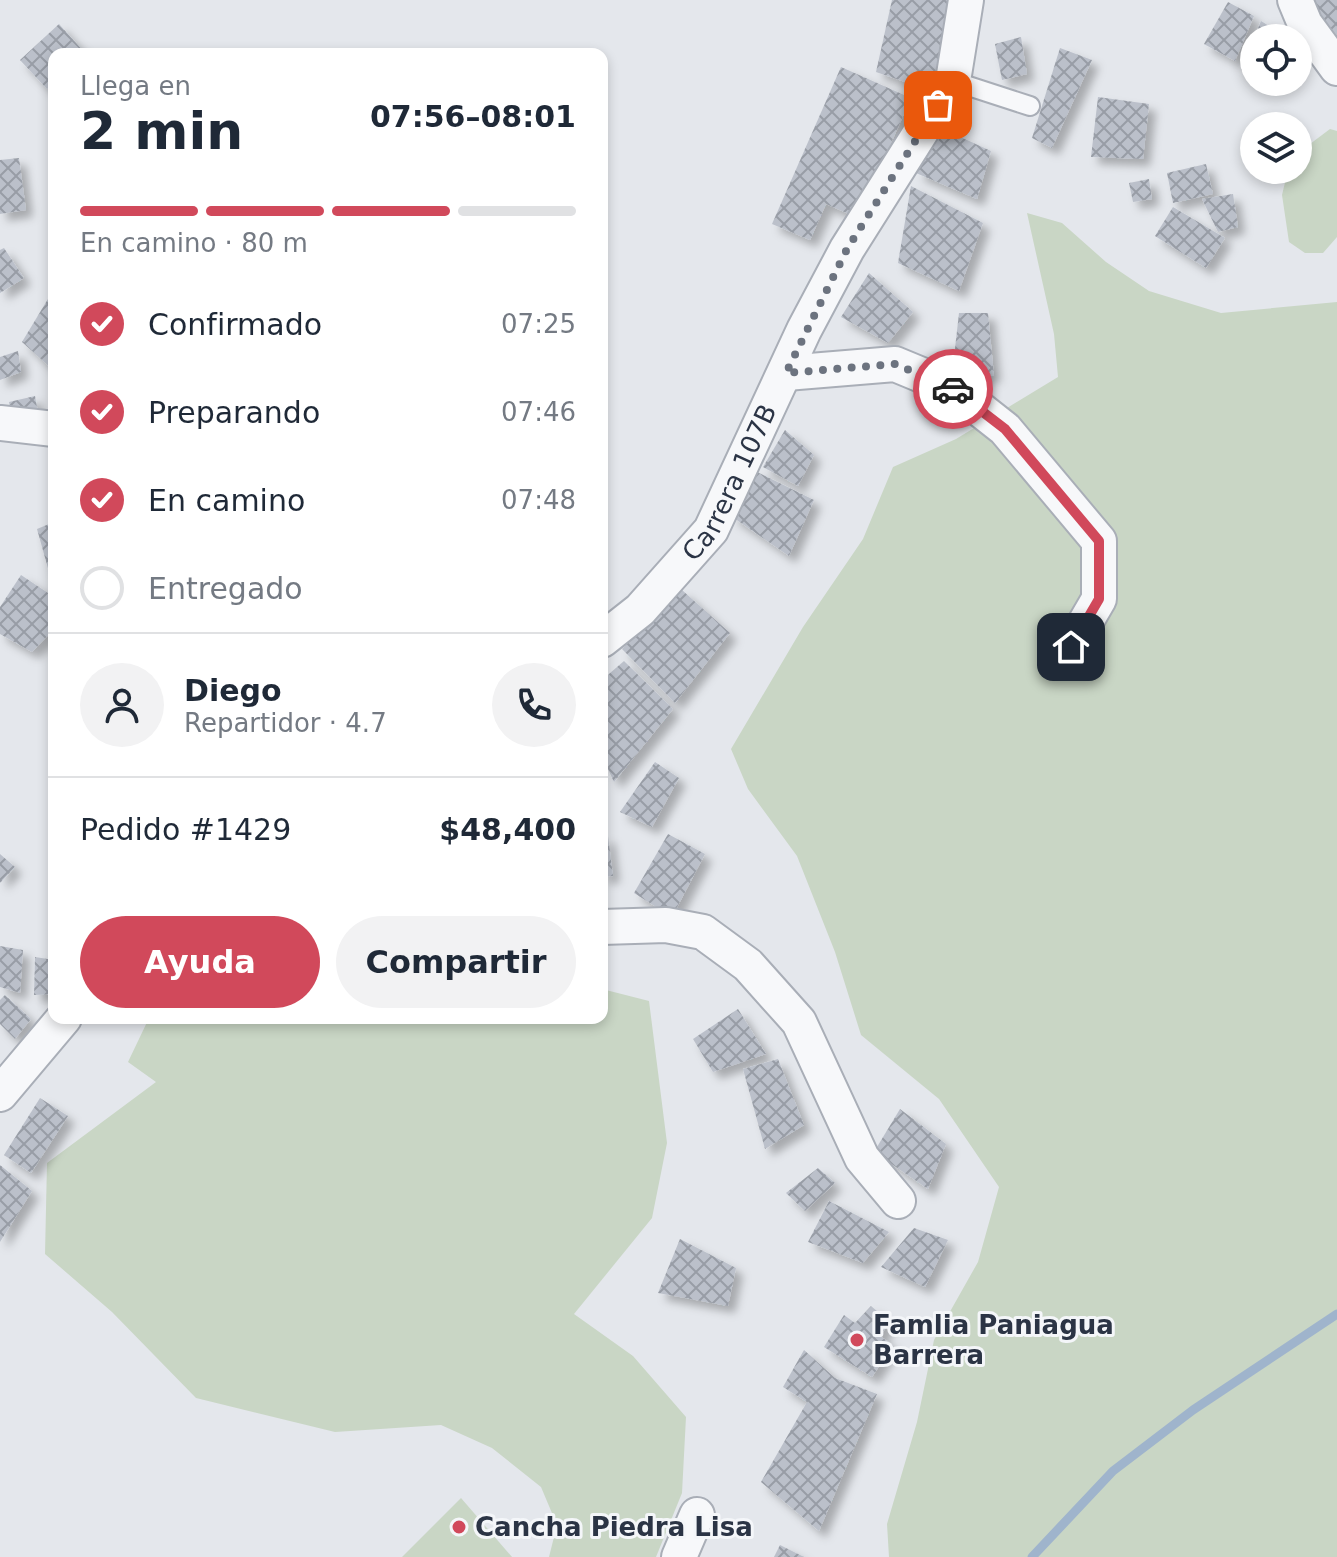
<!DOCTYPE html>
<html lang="es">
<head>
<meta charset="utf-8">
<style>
  :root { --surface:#fff; --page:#f2f2f3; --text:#1f2937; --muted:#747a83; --line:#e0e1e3; --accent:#d1495b }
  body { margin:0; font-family:"DejaVu Sans",sans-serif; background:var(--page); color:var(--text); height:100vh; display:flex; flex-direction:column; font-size:30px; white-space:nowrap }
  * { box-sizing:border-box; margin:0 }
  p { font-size:26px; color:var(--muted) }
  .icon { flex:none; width:44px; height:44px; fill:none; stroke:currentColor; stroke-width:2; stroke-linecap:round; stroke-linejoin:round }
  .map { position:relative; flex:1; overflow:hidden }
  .details { position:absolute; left:48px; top:48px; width:560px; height:976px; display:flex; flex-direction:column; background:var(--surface); border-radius:16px; box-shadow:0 4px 12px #0003 }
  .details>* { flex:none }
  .buttons { position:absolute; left:1240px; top:24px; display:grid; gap:16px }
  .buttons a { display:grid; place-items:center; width:72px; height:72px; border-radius:50%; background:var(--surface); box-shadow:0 4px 12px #0003; font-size:40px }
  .pin { position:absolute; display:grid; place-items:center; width:68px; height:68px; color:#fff; margin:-34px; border-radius:16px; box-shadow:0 4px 12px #0006 }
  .courier { position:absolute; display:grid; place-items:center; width:80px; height:80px; margin:-40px; border:6px solid #d1495b; border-radius:50%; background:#fff; color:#222; box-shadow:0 2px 10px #0007 }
  .overview em { font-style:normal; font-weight:600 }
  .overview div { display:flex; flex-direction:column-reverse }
  .overview { display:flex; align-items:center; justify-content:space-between; height:136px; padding:0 32px }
  h1 { font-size:52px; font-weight:600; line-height:60px }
  .bar { display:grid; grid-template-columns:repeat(4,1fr); gap:12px 8px; align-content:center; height:96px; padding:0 32px }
  .bar i { height:10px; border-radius:6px; background:var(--line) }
  .bar .on { background:var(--accent) }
  .bar p { grid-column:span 4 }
  .line { display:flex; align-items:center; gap:20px; padding:0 32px; border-top:2px solid var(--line) }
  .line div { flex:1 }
  .round { display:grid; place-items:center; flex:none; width:84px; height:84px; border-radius:42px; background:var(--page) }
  ol { padding:0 32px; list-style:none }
  li { display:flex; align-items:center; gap:24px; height:88px }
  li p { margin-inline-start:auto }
  li .icon { padding:8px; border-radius:50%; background:var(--accent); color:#fff; stroke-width:4 }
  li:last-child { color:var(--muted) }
  li i { width:44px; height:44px; border:4px solid var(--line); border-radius:50% }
  .cta { display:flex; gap:16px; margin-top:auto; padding:16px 32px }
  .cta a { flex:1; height:92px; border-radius:48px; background:var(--accent); color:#fff; font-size:32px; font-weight:600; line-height:92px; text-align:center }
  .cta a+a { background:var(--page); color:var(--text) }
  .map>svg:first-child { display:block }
  .green { fill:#c9d6c5 }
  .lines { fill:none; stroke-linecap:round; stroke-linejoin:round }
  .stream { stroke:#9fb4cc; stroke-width:9 }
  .building { fill:url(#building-cross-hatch); filter:url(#shadow) }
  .lane-casing { stroke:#a9aeb7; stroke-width:22 }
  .street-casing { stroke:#a9aeb7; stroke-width:38 }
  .lane { stroke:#f7f8fa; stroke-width:18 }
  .street { stroke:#f7f8fa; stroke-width:34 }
  .done { stroke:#6c737f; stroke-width:8; stroke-dasharray:0 14.4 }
  .route { stroke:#d1495b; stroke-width:10 }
  .poi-dot { fill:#d1495b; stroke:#f4f6f9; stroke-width:3 }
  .labels { text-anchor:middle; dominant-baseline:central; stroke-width:6; stroke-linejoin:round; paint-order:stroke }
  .street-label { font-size:26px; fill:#2b3445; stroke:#f4f6f9 }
  .poi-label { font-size:26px; font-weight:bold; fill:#2b3445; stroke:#f4f6f9; text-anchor:start }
</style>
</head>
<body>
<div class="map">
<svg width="1337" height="1557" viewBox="0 0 1337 1557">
  <defs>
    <pattern id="building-cross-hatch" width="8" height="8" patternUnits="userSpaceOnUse" patternTransform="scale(2)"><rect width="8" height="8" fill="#bbc0ca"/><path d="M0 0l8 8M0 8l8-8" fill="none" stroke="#989da6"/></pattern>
    <filter id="shadow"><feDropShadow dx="7" dy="7" stdDeviation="4" flood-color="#0004"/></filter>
  </defs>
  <rect width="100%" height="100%" fill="#e4e7ec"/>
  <g class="green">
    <polygon points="1330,129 1337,131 1337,237 1323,253 1305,253 1289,242 1282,195 1288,170 1298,170 1298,153"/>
    <polygon points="1027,213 1062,223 1106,262 1149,291 1221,313 1337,302 1337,1557 889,1557 887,1524 917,1422 934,1340 978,1262 999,1187 939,1099 861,1035 835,952 797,856 748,789 731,749 803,627 863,539 893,467 956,439 1058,377 1054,334"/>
    <polygon points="602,989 649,1001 667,1143 652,1218 574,1314 633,1356 686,1417 682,1493 656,1557 549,1557 557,1525 541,1487 492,1448 441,1425 335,1432 196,1398 112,1312 45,1254 47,1163 156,1082 128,1062 149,1018 602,1018"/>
    <polygon points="461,1498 512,1557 402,1557"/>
  </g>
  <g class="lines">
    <polyline class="stream" points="1032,1557 1113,1471 1193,1410 1337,1314"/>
  </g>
  <g class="building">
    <polygon points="892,0 954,0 934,92 876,72"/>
    <polygon points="1311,0 1337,0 1337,34 1323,37"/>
    <polygon points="1228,2 1254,16 1235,61 1204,44"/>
    <polygon points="1261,21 1288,38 1254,38"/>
    <polygon points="59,24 86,54 54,54 54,83 47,89 20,60"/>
    <polygon points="1021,37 1027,74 1002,80 995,44"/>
    <polygon points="1254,38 1254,77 1241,70"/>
    <polygon points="1060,48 1092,60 1052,148 1032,138"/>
    <polygon points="841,67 911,98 858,218 826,204 810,240 772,224"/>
    <polygon points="1098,97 1149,104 1143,159 1091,157"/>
    <polygon points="945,130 991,151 977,199 916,173"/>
    <polygon points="19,158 26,210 0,214 0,160"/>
    <polygon points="1206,164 1213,194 1173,203 1167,173"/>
    <polygon points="1149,179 1152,199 1133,202 1129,183"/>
    <polygon points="911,186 983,223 959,291 898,263"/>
    <polygon points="1233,194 1238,227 1218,232 1202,199"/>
    <polygon points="1173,207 1225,238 1206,268 1155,236"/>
    <polygon points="4,248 24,278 0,293 0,250"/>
    <polygon points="869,273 913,312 888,343 841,317"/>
    <polygon points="51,294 54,296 54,364 51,368 22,342"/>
    <polygon points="959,313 988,313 994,376 952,375"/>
    <polygon points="18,351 21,372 0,380 0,357"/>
    <polygon points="35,396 38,413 12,418 9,402"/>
    <polygon points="785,430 814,455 798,486 763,467"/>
    <polygon points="755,471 814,500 789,556 731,516"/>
    <polygon points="54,522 54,578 51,579 37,529"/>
    <polygon points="21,575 54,597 54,629 32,652 0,634 0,607"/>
    <polygon points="682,590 730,633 675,703 622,649"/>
    <polygon points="624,661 673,709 614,782 602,756 602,680"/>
    <polygon points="655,762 679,778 652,827 620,812"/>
    <polygon points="668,834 705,854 672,917 634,893"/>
    <polygon points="608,836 613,876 602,877 602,837"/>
    <polygon points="0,854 15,867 0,883"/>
    <polygon points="0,946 23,950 20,993 0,987"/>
    <polygon points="35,957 54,960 54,994 34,995"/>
    <polygon points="5,995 31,1019 15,1039 0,1024 0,1000"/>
    <polygon points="738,1009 766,1054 713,1072 693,1039"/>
    <polygon points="778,1059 804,1125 765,1149 743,1069"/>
    <polygon points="40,1098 68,1116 31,1173 4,1155"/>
    <polygon points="900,1109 946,1144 928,1189 874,1152"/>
    <polygon points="0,1165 32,1191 0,1242"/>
    <polygon points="818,1168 835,1183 805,1211 786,1193"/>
    <polygon points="829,1201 889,1232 863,1263 808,1242"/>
    <polygon points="914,1228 948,1240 925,1287 881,1267"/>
    <polygon points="680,1239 736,1268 728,1306 658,1293"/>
    <polygon points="871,1306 890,1322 880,1336 893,1345 872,1377 824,1347 844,1315 855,1323"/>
    <polygon points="804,1350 835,1378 877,1394 819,1531 761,1482 807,1402 783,1387"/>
    <polygon points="780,1545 804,1557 774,1557"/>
  </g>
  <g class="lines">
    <defs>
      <polyline id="lane" points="953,81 1030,106"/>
      <g id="street">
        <polyline points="1295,0 1305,24 1337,68"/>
        <polyline points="786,373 895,364 953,388 1005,429 1099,541 1099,599 1071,647"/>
        <polyline points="0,423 54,429"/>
        <path id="s1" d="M602 640 640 610 711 530 804 330 847 249 953 81 966 0"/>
        <polyline points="602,927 666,925 703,932 748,965 799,1022 862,1158 898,1201"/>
        <polyline points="0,1094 64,1018"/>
        <polyline points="679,1557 697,1515"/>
      </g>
    </defs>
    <use href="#lane" class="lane-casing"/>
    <use href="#street" class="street-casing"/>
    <use href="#lane" class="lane"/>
    <use href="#street" class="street"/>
  </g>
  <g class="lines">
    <polyline class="done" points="938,105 847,249 786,373 895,364 953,389"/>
    <polyline class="route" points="953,389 1005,429 1099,541 1099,599 1071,647"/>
  </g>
  <g class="poi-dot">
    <circle cx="857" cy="1340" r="8"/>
    <circle cx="459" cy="1527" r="8"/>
  </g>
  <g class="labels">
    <g class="street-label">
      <text stroke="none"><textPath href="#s1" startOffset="206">Carrera 107B</textPath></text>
    </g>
    <g class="poi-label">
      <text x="873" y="1325">Famlia Paniagua<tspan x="873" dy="30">Barrera</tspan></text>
      <text x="475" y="1527">Cancha Piedra Lisa</text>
    </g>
  </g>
</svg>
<div class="buttons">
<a><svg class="icon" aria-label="locate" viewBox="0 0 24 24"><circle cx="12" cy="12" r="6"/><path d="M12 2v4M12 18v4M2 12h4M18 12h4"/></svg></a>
<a><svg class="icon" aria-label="layers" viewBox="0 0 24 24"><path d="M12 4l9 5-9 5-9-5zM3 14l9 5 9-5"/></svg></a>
</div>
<div class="pin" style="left:938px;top:105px;background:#ea580c"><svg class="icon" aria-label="bag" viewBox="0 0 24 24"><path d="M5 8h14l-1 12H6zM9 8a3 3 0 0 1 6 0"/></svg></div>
<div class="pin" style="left:1071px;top:647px;background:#1f2937"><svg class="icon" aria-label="home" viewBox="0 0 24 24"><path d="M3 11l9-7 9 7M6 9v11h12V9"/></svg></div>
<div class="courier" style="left:953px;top:389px"><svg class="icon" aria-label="car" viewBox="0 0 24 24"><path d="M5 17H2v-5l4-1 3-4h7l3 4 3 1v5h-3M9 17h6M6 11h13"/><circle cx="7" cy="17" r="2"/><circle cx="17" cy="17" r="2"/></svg></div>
<section class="details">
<div class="overview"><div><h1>2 min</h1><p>Llega en</p></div><em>07:56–08:01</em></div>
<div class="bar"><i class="on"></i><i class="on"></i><i class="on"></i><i></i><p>En camino · 80 m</p></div>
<ol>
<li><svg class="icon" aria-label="check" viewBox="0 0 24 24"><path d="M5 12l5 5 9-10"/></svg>Confirmado<p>07:25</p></li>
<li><svg class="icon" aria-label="check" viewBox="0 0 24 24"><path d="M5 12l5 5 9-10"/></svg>Preparando<p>07:46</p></li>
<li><svg class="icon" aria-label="check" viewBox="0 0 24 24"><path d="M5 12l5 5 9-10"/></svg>En camino<p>07:48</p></li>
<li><i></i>Entregado</li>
</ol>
<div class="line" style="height:144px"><a class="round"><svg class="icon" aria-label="person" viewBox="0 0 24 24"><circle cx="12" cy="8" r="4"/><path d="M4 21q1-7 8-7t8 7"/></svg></a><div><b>Diego</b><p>Repartidor · 4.7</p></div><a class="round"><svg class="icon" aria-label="phone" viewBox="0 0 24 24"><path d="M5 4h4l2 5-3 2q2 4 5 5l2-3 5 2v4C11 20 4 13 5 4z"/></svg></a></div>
<div class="line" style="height:104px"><div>Pedido #1429</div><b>$48,400</b></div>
<div class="cta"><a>Ayuda</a><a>Compartir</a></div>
</section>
</div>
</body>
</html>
